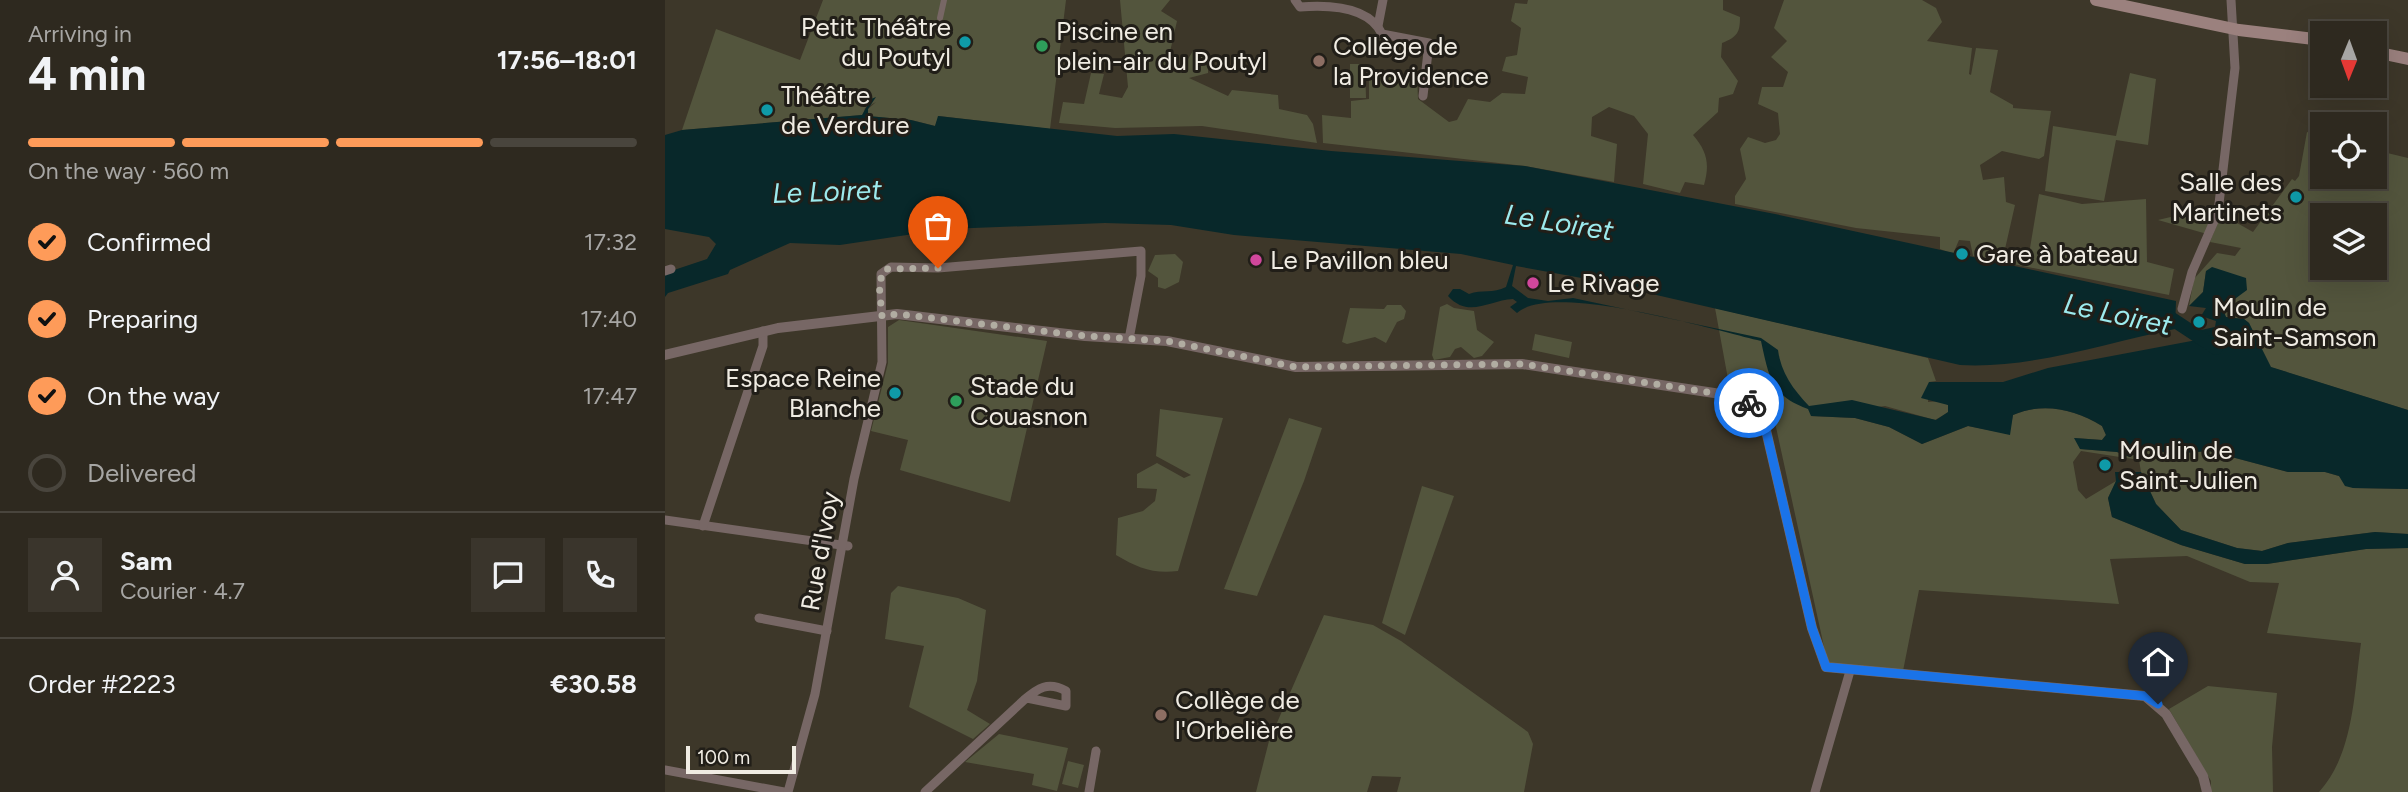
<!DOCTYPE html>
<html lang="en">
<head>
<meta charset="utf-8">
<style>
  :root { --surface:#2e291f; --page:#3a352c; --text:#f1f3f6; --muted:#a7a6a4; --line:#49453d; --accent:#fe9b59 }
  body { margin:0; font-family:Figtree,sans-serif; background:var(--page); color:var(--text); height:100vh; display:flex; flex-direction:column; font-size:26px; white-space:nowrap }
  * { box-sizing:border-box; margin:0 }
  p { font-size:23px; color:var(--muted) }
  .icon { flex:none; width:38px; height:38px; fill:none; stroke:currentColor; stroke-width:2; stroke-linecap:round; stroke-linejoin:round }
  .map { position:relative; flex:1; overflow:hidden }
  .drawer { display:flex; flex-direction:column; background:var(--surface); width:665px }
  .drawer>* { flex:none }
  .needle { width:46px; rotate:181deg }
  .controls { position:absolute; left:1645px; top:21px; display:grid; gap:14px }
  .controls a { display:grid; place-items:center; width:77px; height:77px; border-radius:0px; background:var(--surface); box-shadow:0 7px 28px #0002,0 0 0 2px var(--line); font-size:35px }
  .scale { position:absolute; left:21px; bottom:18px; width:110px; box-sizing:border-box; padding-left:7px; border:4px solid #f0ece3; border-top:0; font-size:19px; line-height:24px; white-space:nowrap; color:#f0ece3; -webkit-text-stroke:5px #211e18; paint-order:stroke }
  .pin { position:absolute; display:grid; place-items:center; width:60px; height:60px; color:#fff; margin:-72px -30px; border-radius:50% 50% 50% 0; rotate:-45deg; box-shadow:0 0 7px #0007 }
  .pin .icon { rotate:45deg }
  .courier { position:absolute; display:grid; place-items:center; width:70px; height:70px; margin:-35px; border:5px solid #1a73e8; border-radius:50%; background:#fff; color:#222; box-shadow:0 2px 9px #0007 }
  .overview em { font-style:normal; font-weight:700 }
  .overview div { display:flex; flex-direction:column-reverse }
  .overview { display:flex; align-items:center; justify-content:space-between; height:119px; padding:0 28px }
  h1 { font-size:46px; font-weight:700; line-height:52px }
  .bar { display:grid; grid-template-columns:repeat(4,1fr); gap:10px 7px; align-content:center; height:84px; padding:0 28px }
  .bar i { height:9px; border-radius:5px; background:var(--line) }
  .bar .current { background:var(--accent) }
  .bar p { grid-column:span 4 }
  .line { display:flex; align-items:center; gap:18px; padding:0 28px; border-top:2px solid var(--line) }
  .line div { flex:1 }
  .round { display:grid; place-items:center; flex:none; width:74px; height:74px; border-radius:0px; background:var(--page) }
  ol { padding:0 28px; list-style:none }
  li { display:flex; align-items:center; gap:21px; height:77px }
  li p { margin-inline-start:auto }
  li .icon { padding:7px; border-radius:50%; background:var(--accent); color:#111; stroke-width:4 }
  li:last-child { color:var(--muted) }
  li i { width:38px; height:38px; border:4px solid var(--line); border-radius:50% }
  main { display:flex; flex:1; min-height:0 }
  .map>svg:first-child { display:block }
  .green { fill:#53553d; fill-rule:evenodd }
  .water { fill:#08282a }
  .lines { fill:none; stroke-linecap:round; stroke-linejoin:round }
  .river { stroke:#08282a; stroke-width:14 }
  .pedestrian { stroke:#776765; stroke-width:6 }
  .minor { stroke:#776765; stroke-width:9 }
  .tertiary { stroke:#776765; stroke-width:10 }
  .secondary { stroke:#9b817e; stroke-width:12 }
  .done { stroke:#b1ada2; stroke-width:7; stroke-dasharray:0 12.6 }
  .route { stroke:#1a73e8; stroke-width:9 }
  .culture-dot { fill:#0f9aa8; stroke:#211e18; stroke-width:2.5 }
  .leisure-dot { fill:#2e9e5b; stroke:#211e18; stroke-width:2.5 }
  .education-dot { fill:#8d6e63; stroke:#211e18; stroke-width:2.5 }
  .hotel-dot { fill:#d1479c; stroke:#211e18; stroke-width:2.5 }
  .labels { text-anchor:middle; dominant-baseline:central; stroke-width:6; stroke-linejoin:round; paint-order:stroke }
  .poi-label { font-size:26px; fill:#f0ece3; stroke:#211e18; text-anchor:start }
  .street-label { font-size:26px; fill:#f0ece3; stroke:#211e18 }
  .water-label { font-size:28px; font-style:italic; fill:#9ceaed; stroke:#211e18 }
</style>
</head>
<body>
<main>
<section class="drawer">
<div class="overview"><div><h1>4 min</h1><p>Arriving in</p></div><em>17:56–18:01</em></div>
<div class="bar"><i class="current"></i><i class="current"></i><i class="current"></i><i></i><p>On the way · 560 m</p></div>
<ol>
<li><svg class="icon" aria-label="check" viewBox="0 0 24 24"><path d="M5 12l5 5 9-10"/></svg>Confirmed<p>17:32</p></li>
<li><svg class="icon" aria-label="check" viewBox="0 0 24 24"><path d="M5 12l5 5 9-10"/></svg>Preparing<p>17:40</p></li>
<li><svg class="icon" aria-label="check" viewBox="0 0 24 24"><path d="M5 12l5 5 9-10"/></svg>On the way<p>17:47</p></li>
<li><i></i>Delivered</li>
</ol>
<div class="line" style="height:126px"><a class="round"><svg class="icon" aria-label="person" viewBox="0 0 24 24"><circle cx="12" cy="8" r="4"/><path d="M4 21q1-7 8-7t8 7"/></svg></a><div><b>Sam</b><p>Courier · 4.7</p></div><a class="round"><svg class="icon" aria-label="chat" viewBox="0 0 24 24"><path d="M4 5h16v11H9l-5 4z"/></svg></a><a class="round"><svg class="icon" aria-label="phone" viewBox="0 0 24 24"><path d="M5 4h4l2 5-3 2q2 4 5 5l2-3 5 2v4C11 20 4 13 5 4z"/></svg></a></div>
<div class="line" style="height:91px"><div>Order #2223</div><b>€30.58</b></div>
</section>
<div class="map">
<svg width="1743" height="792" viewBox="0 0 1743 792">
  <rect width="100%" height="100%" fill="#3d3729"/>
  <g class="green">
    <polygon points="158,0 401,0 385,129 274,116 270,126 246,120 202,116 203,109 211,102 200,108 198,115 17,130 51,29 135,60"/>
    <polygon points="455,0 505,0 496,11 512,21 505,52 507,68 519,66 529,49 543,52 543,73 524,78 563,96 567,90 613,95 614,109 642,115 648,124 652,143 537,126 450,128 394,123 398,102 419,104 426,73 439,74 434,94 457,98 463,87"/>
    <path d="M863 0H1058V10L1075 17C1075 33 1072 37 1057 43L1056 57 1073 81 1068 94 1054 98 1053 112 1028 135C1042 151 1045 164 1039 185L1020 182 1015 193 978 184 983 134 969 116 944 107 927 117 926 136 952 144 949 182 860 166 658 143 657 115 686 118V101L704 99V70L752 76 753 99 784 122 792 120 803 99 825 102 837 93 860 94 863 77 837 71 841 57 852 55 856 28 846 21 850 3 862 4Z"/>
    <polygon points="1119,0 1257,0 1271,8 1277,22 1262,41 1307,48 1304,74 1306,75 1311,48 1333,50 1325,92 1348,105 1348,108 1386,111 1379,156 1374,159 1337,151 1315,165 1318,180 1339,177 1341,202 1350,205 1340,249 1364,254 1374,194 1417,204 1481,199 1482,262 1509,269 1504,295 1308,256 1305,241 1294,240 1288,254 1275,249 1275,237 1191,228 1070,204 1070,196 1081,179 1075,149 1083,137 1100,143 1111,140 1115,134 1113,113 1093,104 1097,87 1118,87 1123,72 1106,57 1122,41 1109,28"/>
    <polygon points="685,64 700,64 701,98 685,98"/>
    <polygon points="1465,73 1491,79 1483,145 1451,140 1439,201 1380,191 1388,126 1451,136"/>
    <path d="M1642 132 1657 136V177H1710V150L1743 158V410L1605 367 1584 323 1579 319 1561 317 1541 271 1538 292 1524 306 1529 279 1552 253 1570 256 1576 248 1545 242 1556 214 1588 232 1627 179 1630 181 1634 176ZM1657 215H1710V268H1657Z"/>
    <polygon points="1552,206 1542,234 1493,220"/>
    <polygon points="510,254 518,262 514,282 500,289 493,287 493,278 483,271 490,255"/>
    <polygon points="782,304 789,308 809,311 812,330 829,342 817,356 809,358 796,347 790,349 785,357 769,360 767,355 775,307"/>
    <polygon points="722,305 736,305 741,311 739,319 732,322 721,343 710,337 682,344 677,342 685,308 719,309"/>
    <path d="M1050 308 1263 358 1271 381 1264 382 1263 402 1277 401 1283 405 1284 412 1270 420 1220 406 1146 416 1190 418 1224 427 1257 444 1303 426 1344 434 1348 415C1378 402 1409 409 1437 426L1441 435 1437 440 1410 438 1416 449 1452 452 1465 457 1477 446 1505 454 1544 451 1623 472H1660L1674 476 1688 488 1743 489V534L1710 532 1623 543 1597 551 1572 548 1516 530 1491 504 1476 472 1474 460 1416 451 1408 462 1413 490 1421 499 1451 481 1443 498 1447 517 1516 545 1580 564H1602L1701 549 1743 548V792H1654C1689 754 1689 692 1696 643L1602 633 1614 583 1585 582 1522 556 1445 559 1454 604 1254 590 1238 671 1163 665 1107 409 1065 390Z"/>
    <polygon points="234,320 382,341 345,502 235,470 243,440 206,431 223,363 223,327"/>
    <polygon points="870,334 907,342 904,358 867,350"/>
    <path d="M495 409 558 418 513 571C488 574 473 568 451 555L453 518 478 511 490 501 492 489 472 488V474L492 463 519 478 526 475 491 456Z"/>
    <polygon points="624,418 657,428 639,481 592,596 559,589"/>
    <polygon points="757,486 789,496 740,635 717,623"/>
    <polygon points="233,586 293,598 321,610 312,681 302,710 325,724 308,739 244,707 259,646 220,639 226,593"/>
    <polygon points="659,615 708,625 736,641 863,732 868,744 859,792 732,792 736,777 707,776 702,792 591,792 604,741"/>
    <polygon points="1543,686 1612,693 1607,747 1608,792 1546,792 1546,781 1504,709"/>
    <polygon points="334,734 403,748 392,791 367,785 369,774 300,762"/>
    <polygon points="403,761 419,765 413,788 397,784"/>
  </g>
  <g class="water">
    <path d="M211 97 203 109V116L246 120 270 126 273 116 452 136 509 134 666 151 860 166 1110 214 1511 301 1510 329C1440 343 1367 369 1295 365L922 279 851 266 847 286 863 298 883 301 908 298 1096 338 1113 350C1116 373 1128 389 1144 406L1187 400 1271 420 1283 412V405L1256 398 1264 382H1338L1383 368 1537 339 1536 330 1550 327 1551 321 1536 316 1541 308 1524 306 1538 292 1541 271 1547 267 1581 278 1582 290 1563 304 1556 305 1561 317 1579 319 1584 323 1606 367 1743 410V489L1688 488 1680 486 1674 476 1660 472H1623L1544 451 1505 454 1478 446 1465 457 1452 452 1415 449 1409 438 1437 440 1441 435 1437 426C1409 409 1378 402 1348 415L1345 435 1303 426 1257 444 1224 427 1190 418 1146 416 1143 409C1106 396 1104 377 1096 341 1048 330 887 281 852 313L845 307 852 302 848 299C824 300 804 319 783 296L788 289H795L804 294C817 289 828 294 841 287L848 265 796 254 569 235 506 225 440 223 282 229 175 245 125 243 65 270 63 274 3 293 0 297V273L42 259 51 244 44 237 0 229V135L17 130 197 115 206 99Z"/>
    <polygon points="1450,472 1476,472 1491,504 1516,530 1572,548 1597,551 1623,543 1710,532 1743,534 1743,548 1701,549 1602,564 1580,564 1516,545 1447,517 1443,498 1451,481"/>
  </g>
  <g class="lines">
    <polyline class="river" points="1493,317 1507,319 1551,348"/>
    <polyline class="pedestrian" points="275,18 279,0"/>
    <g class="minor">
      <path d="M630 0 635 7C661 5 703 5 717 34L764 43 758 96"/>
      <polyline points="713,26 718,0"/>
      <polyline points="0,271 6,269"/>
      <polyline points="1517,309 1527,272 1553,212 1570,68 1566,0"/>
      <polyline points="0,520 183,546"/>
      <polyline points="38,526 98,346 98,331"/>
      <polyline points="94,618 162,631"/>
      <polyline points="0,770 119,792"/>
      <polyline points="123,792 150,694 189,479 217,362 216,274 226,267 273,268 476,251 476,276 464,339"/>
      <path d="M260 792 359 700C373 688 383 681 401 691V706L362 698"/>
      <polyline points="424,792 431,751"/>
      <polyline points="1150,792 1185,671"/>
    </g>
    <polyline class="tertiary" points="0,355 113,328 232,314 420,336 502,341 631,367 857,364 1069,396 1088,404 1100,426 1147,628 1161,667 1480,696 1501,714 1538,776 1542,792"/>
    <g class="secondary">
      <polyline points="1431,0 1574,30 1657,40"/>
      <polyline points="1710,52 1743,59"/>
    </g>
  </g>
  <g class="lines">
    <polyline class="done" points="273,268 220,269 214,283 217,316 232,314 420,336 502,341 631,367 857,364 1069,396 1084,403"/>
    <polyline class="route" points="1084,403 1096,415 1100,426 1147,628 1161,667 1480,696 1493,704"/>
  </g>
  <g class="culture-dot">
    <circle cx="300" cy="42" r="7"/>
    <circle cx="102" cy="110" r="7"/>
    <circle cx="1631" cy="197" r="7"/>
    <circle cx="1297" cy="254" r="7"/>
    <circle cx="1534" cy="322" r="7"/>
    <circle cx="230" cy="393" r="7"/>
    <circle cx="1440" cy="465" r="7"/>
  </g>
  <g class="leisure-dot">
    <circle cx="377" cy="46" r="7"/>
    <circle cx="291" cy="401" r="7"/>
  </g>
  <g class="education-dot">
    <circle cx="654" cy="61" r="7"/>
    <circle cx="496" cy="715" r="7"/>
  </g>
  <g class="hotel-dot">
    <circle cx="591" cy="260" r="7"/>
    <circle cx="868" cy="283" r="7"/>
  </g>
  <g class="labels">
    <g class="poi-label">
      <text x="286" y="27" text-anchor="end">Petit Théâtre<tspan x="286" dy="30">du Poutyl</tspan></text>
      <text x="391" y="31">Piscine en<tspan x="391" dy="30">plein-air du Poutyl</tspan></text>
      <text x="668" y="46">Collège de<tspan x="668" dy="30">la Providence</tspan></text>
      <text x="116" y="95">Théâtre<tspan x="116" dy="30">de Verdure</tspan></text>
      <text x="1617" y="182" text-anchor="end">Salle des<tspan x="1617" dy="30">Martinets</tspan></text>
      <text x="1311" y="254">Gare à bateau</text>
      <text x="605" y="260">Le Pavillon bleu</text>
      <text x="882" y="283">Le Rivage</text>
      <text x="1548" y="307">Moulin de<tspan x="1548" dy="30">Saint-Samson</tspan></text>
      <text x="216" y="378" text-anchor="end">Espace Reine<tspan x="216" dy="30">Blanche</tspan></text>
      <text x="305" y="386">Stade du<tspan x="305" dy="30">Couasnon</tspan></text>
      <text x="1454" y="450">Moulin de<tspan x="1454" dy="30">Saint-Julien</tspan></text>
      <text x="510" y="700">Collège de<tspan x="510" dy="30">l'Orbelière</tspan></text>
    </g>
    <g class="street-label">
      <text transform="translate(155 551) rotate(-80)">Rue d'Ivoy</text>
    </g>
    <g class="water-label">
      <text transform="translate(162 191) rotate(-2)">Le Loiret</text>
      <text transform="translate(894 222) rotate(9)">Le Loiret</text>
      <text transform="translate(1453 314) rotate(12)">Le Loiret</text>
    </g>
  </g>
</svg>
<div class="controls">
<a><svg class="needle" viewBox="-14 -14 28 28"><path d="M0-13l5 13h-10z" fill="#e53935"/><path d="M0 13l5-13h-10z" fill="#a7a6a4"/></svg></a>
<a><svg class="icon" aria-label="locate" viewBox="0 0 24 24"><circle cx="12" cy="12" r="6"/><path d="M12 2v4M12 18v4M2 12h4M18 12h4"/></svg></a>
<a><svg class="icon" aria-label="layers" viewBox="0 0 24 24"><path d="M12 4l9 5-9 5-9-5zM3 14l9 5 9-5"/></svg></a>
</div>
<div class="scale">100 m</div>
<div class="pin" style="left:273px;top:268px;background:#ea580c"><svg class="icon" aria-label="bag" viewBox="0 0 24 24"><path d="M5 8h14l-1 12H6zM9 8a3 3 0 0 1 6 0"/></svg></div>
<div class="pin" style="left:1493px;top:704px;background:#1f2937"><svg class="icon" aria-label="home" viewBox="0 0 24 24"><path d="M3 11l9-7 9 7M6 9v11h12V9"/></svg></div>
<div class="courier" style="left:1084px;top:403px"><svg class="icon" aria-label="bike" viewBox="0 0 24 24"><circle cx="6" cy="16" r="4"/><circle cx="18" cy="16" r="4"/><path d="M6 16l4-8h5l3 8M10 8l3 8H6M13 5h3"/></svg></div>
</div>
</main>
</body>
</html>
